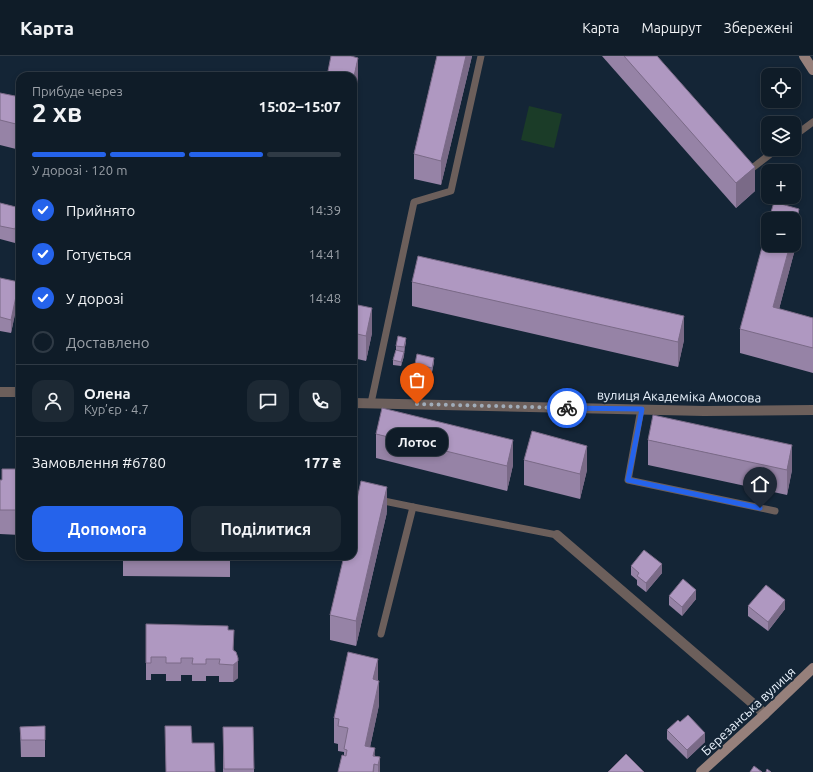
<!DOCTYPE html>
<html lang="uk">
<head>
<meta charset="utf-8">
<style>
  :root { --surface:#0f1c28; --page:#1d2934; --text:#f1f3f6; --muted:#9ba1a8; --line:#2f3a45; --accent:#2563eb }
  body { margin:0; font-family:Ubuntu,sans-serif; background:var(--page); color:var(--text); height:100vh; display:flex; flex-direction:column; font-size:15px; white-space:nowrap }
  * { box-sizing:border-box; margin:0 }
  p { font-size:13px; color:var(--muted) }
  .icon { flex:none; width:22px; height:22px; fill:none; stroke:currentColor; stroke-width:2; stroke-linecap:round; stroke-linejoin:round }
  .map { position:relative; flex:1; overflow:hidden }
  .panel { position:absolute; left:16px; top:16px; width:341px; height:488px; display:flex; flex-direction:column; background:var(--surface); border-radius:12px; box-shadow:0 2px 6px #0003,0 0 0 1px var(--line) }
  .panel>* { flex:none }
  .fabs { position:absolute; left:761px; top:12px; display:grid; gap:8px }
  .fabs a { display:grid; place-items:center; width:40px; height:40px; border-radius:8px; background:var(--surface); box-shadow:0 2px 6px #0003,0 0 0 1px var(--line); font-size:20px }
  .pin { position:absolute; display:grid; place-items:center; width:34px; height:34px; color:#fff; margin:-41px -17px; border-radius:50% 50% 50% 0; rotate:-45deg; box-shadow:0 0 4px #0007 }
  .pin .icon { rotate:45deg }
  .courier { position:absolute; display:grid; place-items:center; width:40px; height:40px; margin:-20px; border:3px solid #2563eb; border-radius:50%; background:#fff; color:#222; box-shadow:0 1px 5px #0007 }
  .bubble { position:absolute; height:28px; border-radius:12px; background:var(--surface); box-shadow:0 2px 6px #0003,0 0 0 1px var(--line); font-size:13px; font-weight:600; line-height:28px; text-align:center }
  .head em { font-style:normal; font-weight:600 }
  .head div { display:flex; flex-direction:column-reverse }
  .head { display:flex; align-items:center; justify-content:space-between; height:68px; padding:0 16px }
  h1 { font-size:26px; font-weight:600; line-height:30px }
  .bar { display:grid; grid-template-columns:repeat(4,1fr); gap:6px 4px; align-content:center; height:48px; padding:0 16px }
  .bar i { height:5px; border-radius:3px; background:var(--line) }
  .bar .on { background:var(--accent) }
  .bar p { grid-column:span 4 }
  .line { display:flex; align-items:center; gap:10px; padding:0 16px; border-top:1px solid var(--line) }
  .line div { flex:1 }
  .round { display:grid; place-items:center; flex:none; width:42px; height:42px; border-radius:12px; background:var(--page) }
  ol { padding:0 16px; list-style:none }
  li { display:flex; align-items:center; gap:12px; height:44px }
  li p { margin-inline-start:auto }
  li .icon { padding:4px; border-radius:50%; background:var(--accent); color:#fff; stroke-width:4 }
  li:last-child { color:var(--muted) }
  li i { width:22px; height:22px; border:2px solid var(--line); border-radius:50% }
  .action { display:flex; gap:8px; margin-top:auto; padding:8px 16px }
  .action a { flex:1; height:46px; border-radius:12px; background:var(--accent); color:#fff; font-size:16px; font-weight:600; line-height:46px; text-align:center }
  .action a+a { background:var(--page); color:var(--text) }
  header { display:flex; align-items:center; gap:24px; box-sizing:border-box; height:56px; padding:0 20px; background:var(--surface); border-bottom:1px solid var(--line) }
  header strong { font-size:19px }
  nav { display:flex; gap:22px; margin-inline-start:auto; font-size:14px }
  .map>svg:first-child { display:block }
  .green { fill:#1b3c28 }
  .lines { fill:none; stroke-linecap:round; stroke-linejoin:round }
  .lane { stroke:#6c5f5b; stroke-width:7 }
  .street { stroke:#6c5f5b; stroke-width:10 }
  .secondary { stroke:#96807b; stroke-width:10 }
  .wall { fill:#9683a6 }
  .shaded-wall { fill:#7a6a87 }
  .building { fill:#af98c1; stroke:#7a6a87 }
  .done { stroke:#a0acb9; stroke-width:4; stroke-dasharray:0 7.2 }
  .route { stroke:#2563eb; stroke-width:5 }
  .labels { text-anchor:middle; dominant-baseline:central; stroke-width:4; stroke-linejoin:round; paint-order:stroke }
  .street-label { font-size:13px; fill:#ecf5ff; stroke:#142536 }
</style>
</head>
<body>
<header>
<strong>Карта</strong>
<nav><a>Карта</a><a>Маршрут</a><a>Збережені</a></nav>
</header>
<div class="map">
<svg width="813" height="716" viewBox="0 0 813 716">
  <rect width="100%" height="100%" fill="#142536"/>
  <polygon class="green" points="529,50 562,58 554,92 521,84"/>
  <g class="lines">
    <g class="lane">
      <polyline points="794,80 813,66"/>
      <polyline points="748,110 751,113 777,93"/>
      <polyline points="371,347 414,146 451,135 481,0"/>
      <polyline points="641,353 628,424 775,455"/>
      <polyline points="353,438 366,441"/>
      <polyline points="379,444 413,451 381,578"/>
      <polyline points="413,451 557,479"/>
    </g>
    <g class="street">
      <polyline points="0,336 20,336"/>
      <polyline points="353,347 704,355 813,354"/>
      <polyline points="557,479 765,658"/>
    </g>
    <g class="secondary">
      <polyline points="804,0 813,14"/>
      <polyline points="701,716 765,658 813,612"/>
    </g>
  </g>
  <g class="wall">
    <polygon points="437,0 472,0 441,129 414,123 414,98"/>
    <polygon points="602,0 657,0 755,135 736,152"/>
    <polygon points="0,37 20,41 20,94 0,89"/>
    <polygon points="0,147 20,152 15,187 0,183"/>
    <polygon points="799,178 779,253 813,262 813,317 740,297 740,273"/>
    <polygon points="0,222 19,239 11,277 0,275"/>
    <polygon points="412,226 684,284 678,311 412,250"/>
    <polygon points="353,248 372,277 366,305 353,302"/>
    <polygon points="406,286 404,296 404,300 401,310 393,309 393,304 396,294 396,290"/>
    <polygon points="434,306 432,316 415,313 415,308"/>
    <polygon points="376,378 513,409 507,435 376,402"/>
    <polygon points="648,384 792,414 787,439 648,409"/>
    <polygon points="524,404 587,414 580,443 524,429"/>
    <polygon points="20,413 20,479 0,478 0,424 2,424"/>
    <polygon points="387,456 356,590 330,584 330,559"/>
    <polygon points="123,500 230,500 230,521 123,520"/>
    <polygon points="631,510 662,517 646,536 637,529 637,524 631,519"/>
    <polygon points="669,540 696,543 682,560 669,549"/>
    <polygon points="748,550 785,553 768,575 748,560"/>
    <polygon points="146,568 228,574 234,595 238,619 238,622 233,626 219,626 219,620 206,620 206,625 192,625 192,619 181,619 181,625 166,625 166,618 151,618 151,624 146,624"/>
    <polygon points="378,624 379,649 370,691 375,700 380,701 380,716 338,716 344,700 344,696 338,695 338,688 334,687 334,662"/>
    <polygon points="680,666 705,686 687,703 667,683 667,674"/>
    <polygon points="45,670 45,701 21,701 20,671"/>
    <polygon points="223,671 254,713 254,716 223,716"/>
  </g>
  <g class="shaded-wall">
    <polygon points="466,0 472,0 441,129 441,105"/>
    <polygon points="358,2 358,26 353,49 353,25"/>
    <polygon points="755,111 755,135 736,152 736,127"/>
    <polygon points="799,153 799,178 773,276 773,251 790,189 794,189 794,173"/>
    <polygon points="20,154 20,167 15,187 15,173"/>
    <polygon points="19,226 19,239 11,277 11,264"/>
    <polygon points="372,252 372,277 366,305 366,280"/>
    <polygon points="684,260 684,284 678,311 678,286"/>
    <polygon points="406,282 404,300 401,310 401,306 404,296 404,291"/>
    <polygon points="434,302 434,306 432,316 432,312"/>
    <polygon points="513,384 513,409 507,435 507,410"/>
    <polygon points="792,389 792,414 787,439 787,414"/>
    <polygon points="587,390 587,414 580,443 580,418"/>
    <polygon points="387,431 387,456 356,590 356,565"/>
    <polygon points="662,508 662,517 646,536 646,527"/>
    <polygon points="696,534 696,543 682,560 682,551"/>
    <polygon points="785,544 785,553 768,575 768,566"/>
    <polygon points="234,574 233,608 238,602 238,622 233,626"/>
    <polygon points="378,603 378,627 373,623"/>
    <polygon points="379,625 379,649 365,715 365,690"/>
    <polygon points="705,677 705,686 687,703 687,694"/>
    <polygon points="375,692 374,716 373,716 373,700"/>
    <polygon points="380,701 380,716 378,716 378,709"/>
  </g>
  <g class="building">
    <polygon points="331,0 351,0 358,2 353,25 353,20 327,20"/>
    <polygon points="437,0 466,0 441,105 414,98"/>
    <polygon points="624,0 657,0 755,111 736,127"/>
    <polygon points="129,18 138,20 128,20"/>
    <polygon points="0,37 20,41 20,69 0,64"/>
    <polygon points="774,146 799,153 794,173 794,163 769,163"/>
    <polygon points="0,147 20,152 15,173 0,170"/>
    <polygon points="768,169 768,189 790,189 773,251 813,262 813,292 740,273"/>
    <polygon points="418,200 684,260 678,286 412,226"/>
    <polygon points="0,222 19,226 11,264 0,261"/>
    <polygon points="353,248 372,252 366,280 353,277"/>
    <polygon points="398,280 406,282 404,291 396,290"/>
    <polygon points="396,294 404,296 401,306 393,304"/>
    <polygon points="417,298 434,302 432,312 415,308"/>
    <polygon points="382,352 513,384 507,410 376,378"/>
    <polygon points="653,359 792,389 787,414 648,384"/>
    <polygon points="532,375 587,390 580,418 524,404"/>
    <polygon points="2,413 20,413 20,454 0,454 0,424 2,424"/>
    <polygon points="361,425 387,431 356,565 330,559 344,500 353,500 353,461"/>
    <polygon points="644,494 662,508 646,527 637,520 639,517 631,510"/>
    <polygon points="683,523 696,534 682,551 669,540"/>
    <polygon points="766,529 785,544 768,566 748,550"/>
    <polygon points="146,568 228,570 228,574 234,574 233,594 236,596 238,602 238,605 233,609 219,608 220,603 206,603 206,608 192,608 193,602 181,602 181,607 166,607 166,601 151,601 151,607 146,607"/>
    <polygon points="348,596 378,603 373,623 379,625 365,690 375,692 373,700 380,701 378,709 374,708 373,716 338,716 342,699 346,700 347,694 344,693 348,672 338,670 339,663 334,662"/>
    <polygon points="688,659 705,677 687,694 667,674 678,664 680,666"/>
    <polygon points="45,670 45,684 21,684 20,671"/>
    <polygon points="165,670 191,670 192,687 214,687 215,716 166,716"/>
    <polygon points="223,671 253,671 254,713 224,713"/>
    <polygon points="626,698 644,716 608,716"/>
    <polygon points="754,710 762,716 750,716"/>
    <polygon points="767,713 771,716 766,716"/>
  </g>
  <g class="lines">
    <polyline class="done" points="417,348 567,352"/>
    <polyline class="route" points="567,352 642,353 628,424 760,452"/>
  </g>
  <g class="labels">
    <g class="street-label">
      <text transform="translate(679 340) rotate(1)">вулиця Академіка Амосова</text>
      <text transform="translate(748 655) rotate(-43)">Березанська вулиця</text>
    </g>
  </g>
</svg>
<div class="fabs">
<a><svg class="icon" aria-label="locate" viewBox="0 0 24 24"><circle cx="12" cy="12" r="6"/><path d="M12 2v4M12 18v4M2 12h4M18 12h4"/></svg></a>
<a><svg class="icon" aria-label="layers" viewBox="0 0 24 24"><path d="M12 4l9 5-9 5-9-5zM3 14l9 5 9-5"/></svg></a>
<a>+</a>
<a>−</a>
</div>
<div class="pin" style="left:417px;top:348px;background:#ea580c"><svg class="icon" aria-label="bag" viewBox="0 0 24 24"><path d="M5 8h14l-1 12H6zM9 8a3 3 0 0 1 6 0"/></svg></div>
<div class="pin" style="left:760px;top:452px;background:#1f2937"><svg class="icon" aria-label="home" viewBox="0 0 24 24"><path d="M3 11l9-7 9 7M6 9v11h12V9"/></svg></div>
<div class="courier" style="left:567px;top:352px"><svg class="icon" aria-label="bike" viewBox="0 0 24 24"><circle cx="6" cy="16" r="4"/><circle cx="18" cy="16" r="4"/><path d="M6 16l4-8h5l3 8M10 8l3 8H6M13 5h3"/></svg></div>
<div class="bubble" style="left:386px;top:372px;width:62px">Лотос</div>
<section class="panel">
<div class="head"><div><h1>2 хв</h1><p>Прибуде через</p></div><em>15:02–15:07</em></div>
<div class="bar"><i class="on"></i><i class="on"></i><i class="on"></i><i></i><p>У дорозі · 120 m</p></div>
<ol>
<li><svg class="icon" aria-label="check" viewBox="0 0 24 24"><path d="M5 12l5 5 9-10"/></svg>Прийнято<p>14:39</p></li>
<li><svg class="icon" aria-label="check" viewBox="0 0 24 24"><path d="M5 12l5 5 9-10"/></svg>Готується<p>14:41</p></li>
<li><svg class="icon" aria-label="check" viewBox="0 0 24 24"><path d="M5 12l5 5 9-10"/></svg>У дорозі<p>14:48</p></li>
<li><i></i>Доставлено</li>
</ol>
<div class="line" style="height:72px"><a class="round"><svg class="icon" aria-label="person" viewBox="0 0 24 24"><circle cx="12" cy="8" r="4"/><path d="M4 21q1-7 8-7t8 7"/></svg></a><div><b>Олена</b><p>Кур’єр · 4.7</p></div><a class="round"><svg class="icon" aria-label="chat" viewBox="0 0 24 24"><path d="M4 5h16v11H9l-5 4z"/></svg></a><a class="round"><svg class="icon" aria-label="phone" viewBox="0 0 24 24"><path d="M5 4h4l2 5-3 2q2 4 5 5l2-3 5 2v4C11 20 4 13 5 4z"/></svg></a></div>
<div class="line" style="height:52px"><div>Замовлення #6780</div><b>177 ₴</b></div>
<div class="action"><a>Допомога</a><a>Поділитися</a></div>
</section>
</div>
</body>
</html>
